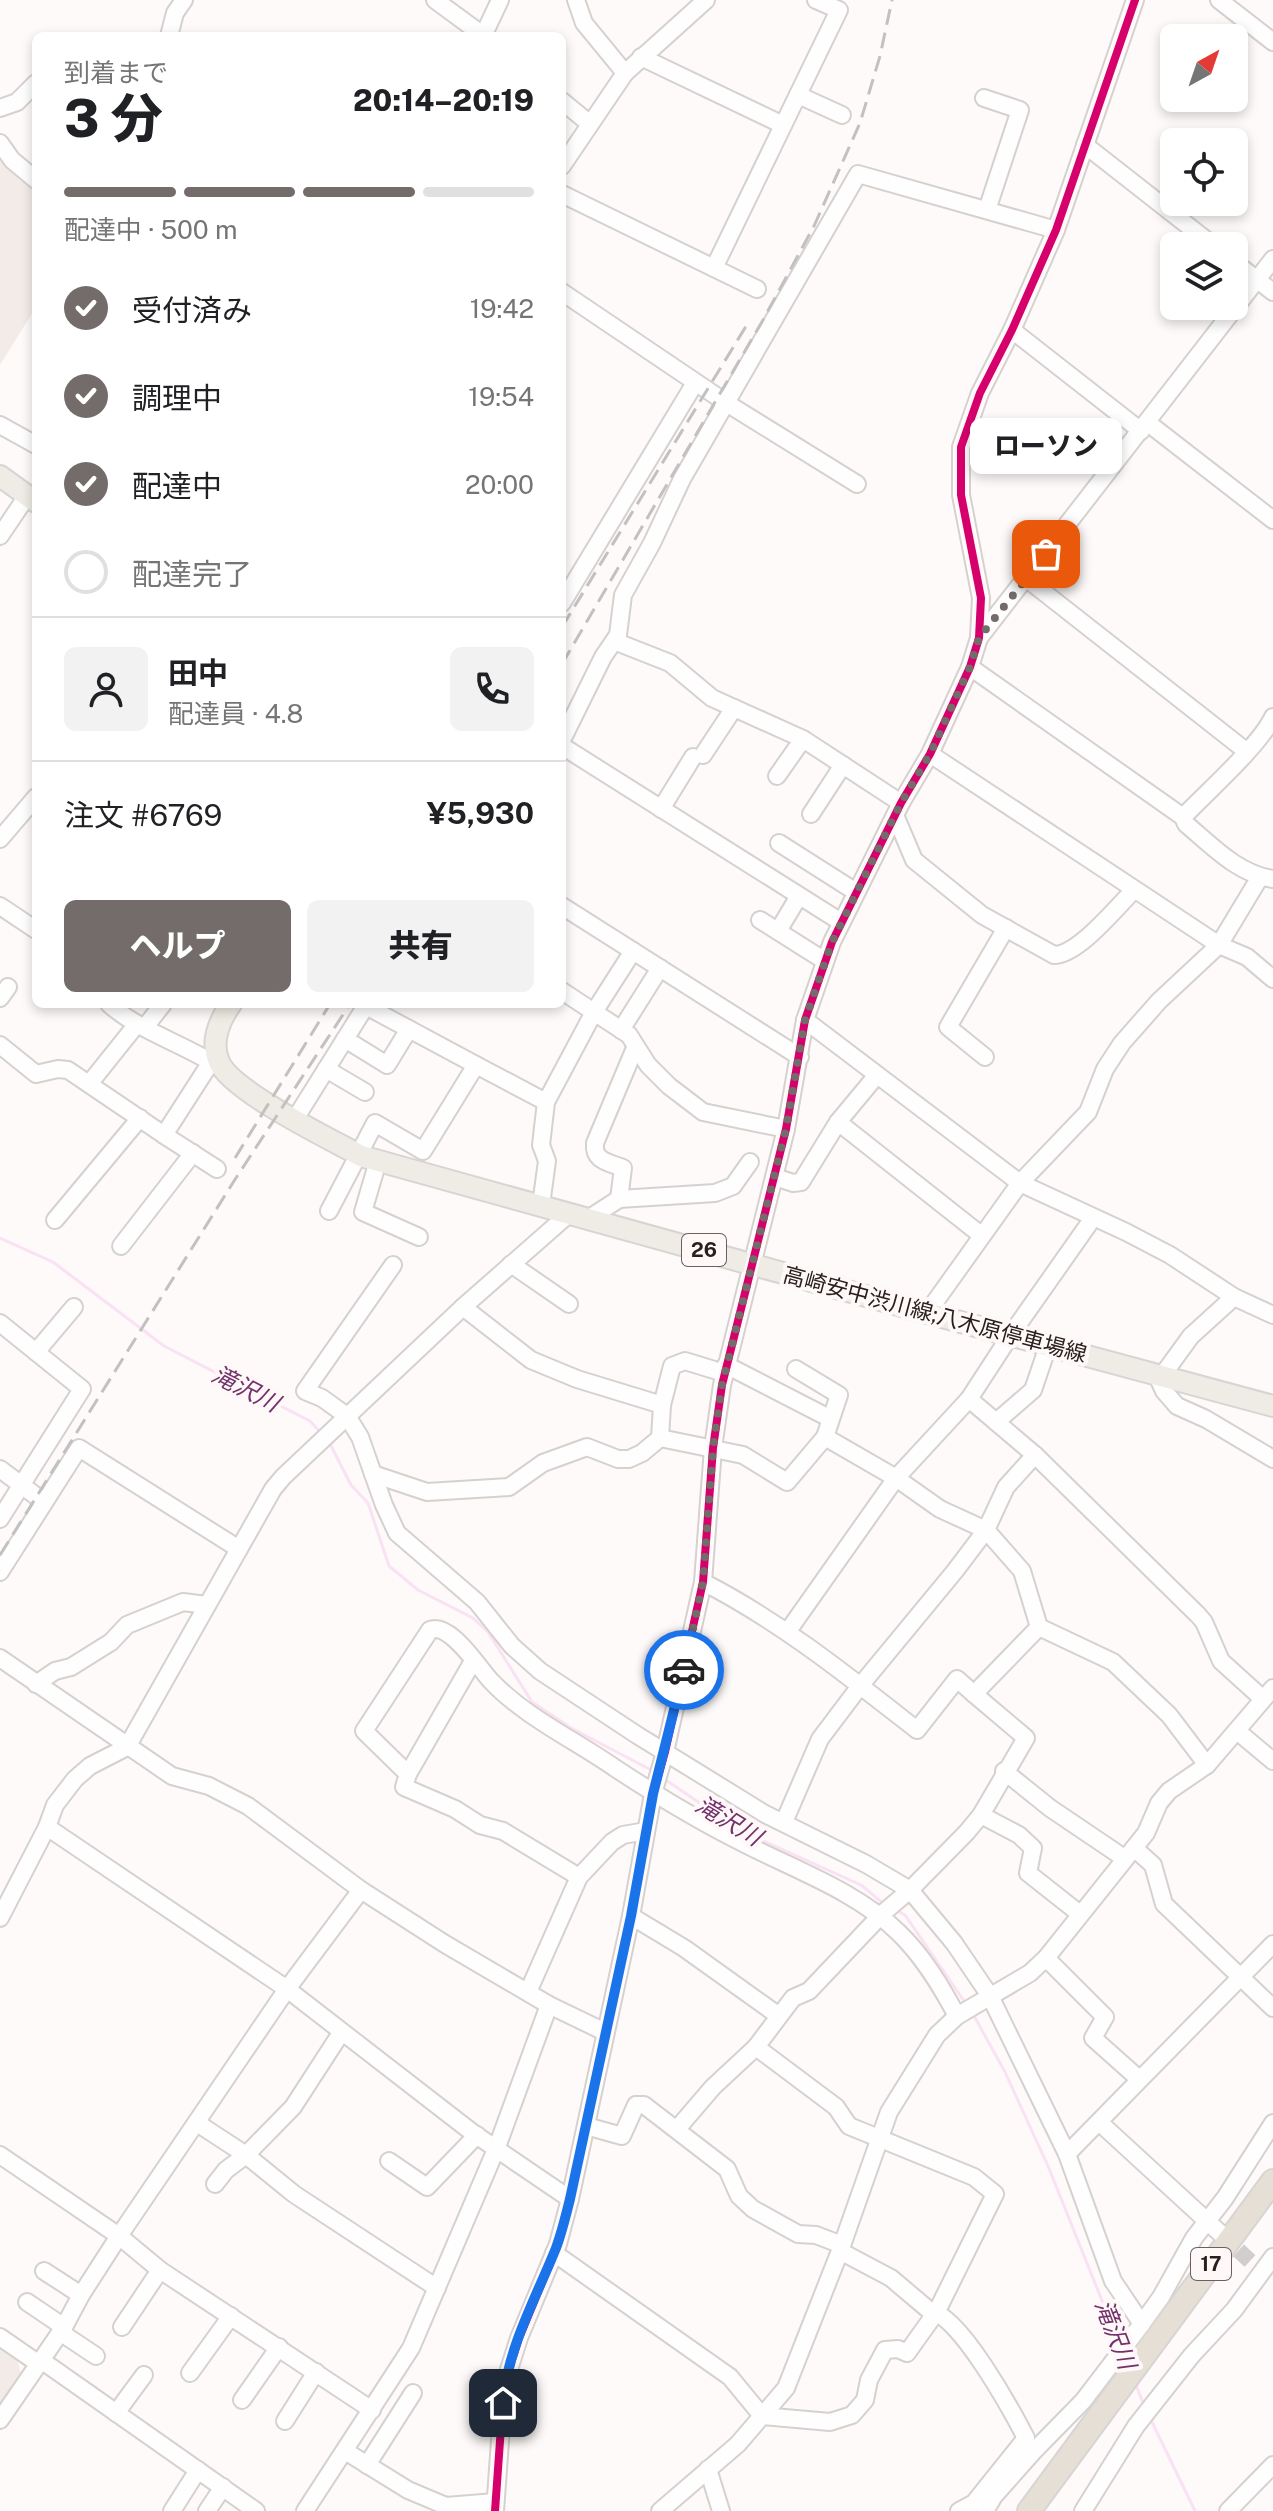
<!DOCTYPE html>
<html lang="ja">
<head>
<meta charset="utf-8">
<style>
  :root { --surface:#fff; --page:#f2f2f2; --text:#202124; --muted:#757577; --line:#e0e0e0; --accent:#736c6a }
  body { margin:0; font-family:"Public Sans","Noto Sans JP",sans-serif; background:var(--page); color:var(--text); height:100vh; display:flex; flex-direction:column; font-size:30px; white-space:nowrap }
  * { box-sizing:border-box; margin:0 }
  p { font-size:26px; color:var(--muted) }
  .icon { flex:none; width:44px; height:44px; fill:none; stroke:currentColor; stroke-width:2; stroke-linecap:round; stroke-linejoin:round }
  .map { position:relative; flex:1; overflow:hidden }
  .panel { position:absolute; left:32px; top:32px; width:534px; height:976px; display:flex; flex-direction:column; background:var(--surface); border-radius:12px; box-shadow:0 4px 12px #0003 }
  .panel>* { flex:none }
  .needle { width:52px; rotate:40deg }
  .tools { position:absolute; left:1160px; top:24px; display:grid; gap:16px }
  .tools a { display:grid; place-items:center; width:88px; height:88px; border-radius:12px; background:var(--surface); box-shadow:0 4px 12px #0003; font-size:40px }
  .pin { position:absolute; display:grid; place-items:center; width:68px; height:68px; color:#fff; margin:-34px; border-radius:16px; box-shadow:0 4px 12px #0006 }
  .courier { position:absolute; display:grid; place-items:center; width:80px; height:80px; margin:-40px; border:6px solid #1a73e8; border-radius:50%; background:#fff; color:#222; box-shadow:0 2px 10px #0007 }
  .bubble { position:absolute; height:56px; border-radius:12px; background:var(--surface); box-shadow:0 4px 12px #0003; font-size:26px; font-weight:800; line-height:56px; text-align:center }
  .summary em { font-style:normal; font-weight:800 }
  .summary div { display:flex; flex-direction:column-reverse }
  .summary { display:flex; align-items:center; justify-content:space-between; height:136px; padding:0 32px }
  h1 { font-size:52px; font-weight:800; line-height:60px }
  .bar { display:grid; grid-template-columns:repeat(4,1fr); gap:12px 8px; align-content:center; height:96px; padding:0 32px }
  .bar i { height:10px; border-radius:6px; background:var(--line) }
  .bar .selected { background:var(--accent) }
  .bar p { grid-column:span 4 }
  .line { display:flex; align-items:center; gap:20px; padding:0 32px; border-top:2px solid var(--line) }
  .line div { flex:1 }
  .round { display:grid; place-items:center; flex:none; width:84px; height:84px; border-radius:12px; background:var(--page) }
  ol { padding:0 32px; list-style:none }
  li { display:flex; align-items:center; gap:24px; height:88px }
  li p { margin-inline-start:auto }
  li .icon { padding:8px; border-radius:50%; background:var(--accent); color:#fff; stroke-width:4 }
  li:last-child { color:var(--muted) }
  li i { width:44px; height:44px; border:4px solid var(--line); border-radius:50% }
  .button { display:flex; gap:16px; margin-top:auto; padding:16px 32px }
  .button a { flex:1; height:92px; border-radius:12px; background:var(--accent); color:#fff; font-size:32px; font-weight:800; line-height:92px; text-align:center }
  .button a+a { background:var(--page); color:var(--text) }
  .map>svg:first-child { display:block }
  .built { fill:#f3ebe8 }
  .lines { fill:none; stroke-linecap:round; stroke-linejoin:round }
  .stream { stroke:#fae1f4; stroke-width:3 }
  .minor-tunnel { stroke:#d2cecd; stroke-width:16; stroke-dasharray:16 8; stroke-linecap:butt }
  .minor-casing { stroke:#d6d1cf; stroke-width:20 }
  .major-casing { stroke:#d7d5d4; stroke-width:24 }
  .highway-casing { stroke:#d7d5d4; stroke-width:26 }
  .minor { stroke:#fffefe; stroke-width:16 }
  .major { stroke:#efece5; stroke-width:20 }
  .highway { stroke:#e5dfd5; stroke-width:22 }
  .rail { stroke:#c2c1c0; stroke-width:3; stroke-dasharray:16 8; stroke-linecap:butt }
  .cycleway-casing { stroke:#fef9f8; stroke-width:13 }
  .cycleway { stroke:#d6006c; stroke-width:8 }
  .done { stroke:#736c6a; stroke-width:8; stroke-dasharray:0 14.4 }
  .route { stroke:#1a73e8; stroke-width:10 }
  .labels { text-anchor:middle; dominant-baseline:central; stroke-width:8; stroke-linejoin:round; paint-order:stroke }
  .shield { fill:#fef9f8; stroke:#68615f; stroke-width:2 }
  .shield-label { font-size:20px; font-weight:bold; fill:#28201d }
  .street-label { font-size:22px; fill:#28201d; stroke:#fef9f8 }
  .water-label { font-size:24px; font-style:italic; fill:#73326c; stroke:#fef9f8 }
</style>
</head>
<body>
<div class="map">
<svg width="1273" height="2511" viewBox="0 0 1273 2511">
  <rect width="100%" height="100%" fill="#fdfaf9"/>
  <g class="built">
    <polygon points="0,149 36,184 36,307 0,365"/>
    <polygon points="0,2346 17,2357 21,2375 0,2404"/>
  </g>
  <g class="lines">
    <g class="stream">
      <polyline points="0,1238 53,1262 164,1346 310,1421 320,1432"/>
      <polyline points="328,1440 351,1485 368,1503 389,1566 418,1590 473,1618 488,1632 532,1702 571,1728 653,1771"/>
      <polyline points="663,1778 739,1830 861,1885 884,1904"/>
      <polyline points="894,1909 905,1915 966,2004"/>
      <polyline points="973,2014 1005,2072 1048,2166 1119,2343"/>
      <polyline points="1135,2383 1144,2405"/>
      <polyline points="1151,2420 1195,2511"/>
    </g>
    <polyline class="minor-tunnel" points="1221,2234 1250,2261"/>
    <defs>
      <g id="minor">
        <polyline points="435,0 484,36"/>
        <polyline points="576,0 584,23 625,73"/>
        <polyline points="1219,0 1273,42"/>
        <polyline points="169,36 175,13 184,0"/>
        <polyline points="483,36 500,0"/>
        <polyline points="641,57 783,125"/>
        <polyline points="798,95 842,115"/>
        <polyline points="984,98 1020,110 987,210"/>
        <polyline points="562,101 590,124"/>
        <polyline points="0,108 17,102 36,83"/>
        <polyline points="0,143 12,160 36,180"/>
        <polyline points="1085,145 1214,246"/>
        <polyline points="562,166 625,73 706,0"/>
        <polyline points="562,194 757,289"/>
        <polyline points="1234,262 1273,292"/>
        <polyline points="714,268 839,10 816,0"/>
        <polyline points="562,292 728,404 857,484"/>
        <polyline points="1012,330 1141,431"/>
        <polyline points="1148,423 1273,520"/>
        <polyline points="0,425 36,445"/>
        <polyline points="0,536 27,496"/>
        <polyline points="1027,579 1246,751"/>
        <polyline points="562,603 695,383"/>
        <polyline points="979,638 1273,259"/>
        <polyline points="614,641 670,663 712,698 803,739 901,803"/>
        <path d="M970 667 1183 817 1186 824C1212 846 1238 874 1273 879"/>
        <polyline points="562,740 603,657 618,635 623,595 652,543 682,479 858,174 1056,230"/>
        <polyline points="562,746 841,922"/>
        <polyline points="930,754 1219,945 1247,957 1273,979"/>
        <polyline points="703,755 734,708"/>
        <polyline points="777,776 803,739"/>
        <polyline points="661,809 693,757"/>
        <polyline points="811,814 843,765"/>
        <path d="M895 815 914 860 982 915 1054 955C1078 955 1116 908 1134 890"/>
        <path d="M1183 817C1206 793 1260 745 1273 717"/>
        <polyline points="0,839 36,797"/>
        <polyline points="779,843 856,892"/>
        <polyline points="0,906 36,930"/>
        <polyline points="562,906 800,1057"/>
        <polyline points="760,920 825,961"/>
        <polyline points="778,931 799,896"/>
        <polyline points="562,991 629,1035 648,1065 669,1086 703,1112 786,1129"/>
        <polyline points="0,998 8,987"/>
        <path d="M109 1004C138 1030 178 1042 211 1062L218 1059"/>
        <polyline points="805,1020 1020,1183 1126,1232 1170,1255 1234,1297 1273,1315"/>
        <polyline points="145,1027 163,1004"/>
        <polyline points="621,1030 660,968"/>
        <polyline points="345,1039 387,1065 409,1029"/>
        <polyline points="0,1045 36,1074 58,1069 68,1070 164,1135 211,1062"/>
        <polyline points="985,1057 948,1027 1006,928"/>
        <polyline points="476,1065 546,1102"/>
        <polyline points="326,1069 365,1092"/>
        <polyline points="89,1084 137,1024"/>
        <polyline points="295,1119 367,1004"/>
        <polyline points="838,1122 981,1235"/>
        <polyline points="164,1135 217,1169"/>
        <polyline points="378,1161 363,1212 419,1237"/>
        <polyline points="775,1177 793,1183 801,1182 838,1122 877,1075"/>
        <polyline points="619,1199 715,1193 733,1186 750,1162"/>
        <polyline points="541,1205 547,1161 541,1145 546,1102 594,1012 633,951"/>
        <polyline points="329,1211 375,1123 423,1151 476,1065 366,1006"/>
        <polyline points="1093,1218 1010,1336 969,1399 1035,1455 1198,1615 1204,1622 1221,1661 1263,1699"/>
        <path d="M588 1219 619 1199 623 1168C608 1162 593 1161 595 1143L635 1048"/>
        <polyline points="55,1220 140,1118"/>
        <polyline points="121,1246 193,1153"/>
        <polyline points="511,1264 569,1304"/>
        <polyline points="393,1265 305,1391 322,1398 347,1416 360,1437 384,1505 397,1533 477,1602 512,1646 540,1671 637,1735 765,1814 866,1864 910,1890 954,1943 990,1996 1067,2154 1113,2281 1142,2324"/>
        <polyline points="1234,1297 1191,1336 1159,1380 1164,1391 1177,1406 1206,1419 1273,1459"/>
        <polyline points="463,1307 531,1360 577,1379 662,1405 660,1438"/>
        <polyline points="927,1313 1020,1183 1088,1112 1105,1069 1122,1043 1159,1001 1219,945 1260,877"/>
        <polyline points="0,1323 82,1389 0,1519"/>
        <polyline points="36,1352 74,1307"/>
        <polyline points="726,1365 829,1418"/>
        <polyline points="662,1405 672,1366 685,1361 724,1373"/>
        <polyline points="996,1422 1033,1390 1048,1346"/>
        <polyline points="0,1469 44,1502"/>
        <polyline points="373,1474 427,1492 509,1487 543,1463 587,1447 618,1459 629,1459 642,1453 660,1438 743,1455 787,1482 825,1437 839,1395 796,1369"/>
        <polyline points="0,1572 79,1448 239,1549"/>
        <path d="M703 1582C781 1622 848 1676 917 1730L957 1679 974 1694"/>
        <polyline points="1039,1627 1113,1662 1169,1715 1207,1765"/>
        <polyline points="788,1631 896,1478 969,1399"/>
        <polyline points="0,1658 172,1776 209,1786 248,1806 361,1890 445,1944 549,2005 605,2032"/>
        <polyline points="473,1661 408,1774 404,1787 455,1809 480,1825 503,1831 579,1877"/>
        <polyline points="36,1684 55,1671 71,1667 111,1642 127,1625 183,1602 207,1605"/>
        <polyline points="1237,1731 1273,1761"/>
        <polyline points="1004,1771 1050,1808 1124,1858"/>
        <path d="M408 1774 364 1731 430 1630C450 1622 478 1667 491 1681 525 1717 575 1740 615 1768 659 1797 704 1824 751 1847 801 1872 858 1893 898 1932 923 1956 941 1986 957 2016"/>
        <polyline points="981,1815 1019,1835 1033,1848 1028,1873 1080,1914"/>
        <polyline points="784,1822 820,1739 860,1686 955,1571 986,1530 1006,1487 1035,1455"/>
        <polyline points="47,1827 287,1989 473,2133 570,2199"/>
        <polyline points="1134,1848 1153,1865 1164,1904 1273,2008"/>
        <polyline points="631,1916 684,1948 779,2016"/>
        <polyline points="0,1918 47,1827 55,1805 75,1779 90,1766 127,1747 273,1489 283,1477 463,1307 570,1213"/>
        <polyline points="1046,1958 1105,2017 1093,2038 1139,2079"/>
        <polyline points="528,1992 579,1877 612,1842 623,1835 646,1831"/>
        <polyline points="1099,2122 1220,2233"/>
        <polyline points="197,2123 246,2155 294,2194 437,2288"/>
        <polyline points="586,2126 622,2136 636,2105 644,2105 727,2169 739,2196 753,2209 798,2234 816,2235 842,2245"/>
        <polyline points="677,2129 713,2087 756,2047 793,1998 809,1991 883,1913 910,1890 967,1832 981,1815 1026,1738 974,1694 1039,1627 1022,1571 986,1530 940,1509 896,1478 825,1437"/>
        <polyline points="1067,2154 1273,1944"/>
        <polyline points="0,2155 119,2236 160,2270 372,2410"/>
        <polyline points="389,2161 427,2187 477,2135"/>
        <polyline points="215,2184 226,2170 246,2155 293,2107 341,2033"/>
        <path d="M840 2251 891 2278 930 2311C959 2314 1012 2411 1026 2438L974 2503 959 2511"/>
        <polyline points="554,2253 730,2377 762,2416 830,2422 852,2415 865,2400 869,2380 885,2350 898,2349 907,2353 937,2311 995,2194 974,2177 849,2126 836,2107 756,2047"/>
        <polyline points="44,2271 81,2295"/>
        <polyline points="27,2302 64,2327"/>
        <polyline points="122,2327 160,2270"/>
        <polyline points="60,2332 96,2356"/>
        <polyline points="0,2337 39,2364"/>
        <polyline points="41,2360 256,2511"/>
        <polyline points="190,2373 231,2316"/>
        <polyline points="242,2400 279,2347"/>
        <polyline points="116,2413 144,2375"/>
        <polyline points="0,2420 64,2327 81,2295 119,2236 287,1989 361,1890"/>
        <polyline points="285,2421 316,2372"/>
        <polyline points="345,2451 408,2490 446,2506 495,2502"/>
        <polyline points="367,2465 413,2393"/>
        <polyline points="708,2469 721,2511"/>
        <polyline points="172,2511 198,2470"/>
        <polyline points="207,2511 223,2487"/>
        <polyline points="305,2511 411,2348 497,2147 549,2005"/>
        <polyline points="495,2511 504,2385 519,2338 558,2244 570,2199 631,1916 653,1794 665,1752 703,1582 713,1448 722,1385 786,1129 805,1020 832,942 901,803 930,754 970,667 979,638 981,598 961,495 961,447 980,393 1012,330 1056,230 1135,0"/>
        <polyline points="660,2511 738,2444 786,2388 840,2251 889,2112 937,2035 957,2016 1030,1973 1046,1958 1146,1833 1159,1803 1169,1791 1207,1765 1273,1688"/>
        <polyline points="985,2511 994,2496 1033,2452 1083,2401 1135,2333 1161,2297 1194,2238 1225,2198 1273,2123"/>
        <polyline points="1083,2511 1136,2426 1192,2355 1234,2310 1273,2257"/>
        <polyline points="1228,2511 1273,2465"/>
      </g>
      <g id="major">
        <polyline points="0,476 36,502"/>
        <path d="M231 1004C219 1021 210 1041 219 1062 231 1091 330 1139 361 1156L927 1313 1273 1406"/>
      </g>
      <polyline id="highway" points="1029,2511 1273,2181"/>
    </defs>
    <use href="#minor" class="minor-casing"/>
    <use href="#major" class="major-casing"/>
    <use href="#highway" class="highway-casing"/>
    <use href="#minor" class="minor"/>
    <use href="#major" class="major"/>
    <use href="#highway" class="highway"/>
    <g class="rail">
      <polyline points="562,627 748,323"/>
      <polyline points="562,664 763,320 814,226 860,123 880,56 892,0"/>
      <polyline points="235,1158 330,1004"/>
      <polyline points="0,1555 234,1181 350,1004"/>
    </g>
    <defs>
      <polyline id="cycleway" points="495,2511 504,2385 519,2338 558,2244 570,2199 631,1916 653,1794 665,1752 703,1582 713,1448 722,1385 786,1129 805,1020 832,942 901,803 930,754 970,667 979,638 981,598 961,495 961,447 980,393 1012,330 1056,230 1135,0"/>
    </defs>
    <use href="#cycleway" class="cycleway-casing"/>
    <use href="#cycleway" class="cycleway"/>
  </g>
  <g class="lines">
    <polyline class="done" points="684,1670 703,1582 713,1448 722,1385 786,1129 805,1020 832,942 901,803 930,754 970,667 979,638 1046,554"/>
    <path class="route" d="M503 2403C507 2349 536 2298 556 2248 562 2232 566 2215 570 2199L631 1916 653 1794 684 1670"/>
  </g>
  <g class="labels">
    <g class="shield">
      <rect x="682" y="1234" width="44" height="32" rx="6"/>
      <rect x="1191" y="2248" width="40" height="32" rx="6"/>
    </g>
    <g class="shield-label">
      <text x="704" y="1250">26</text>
      <text x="1211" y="2264">17</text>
    </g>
    <g class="street-label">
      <text transform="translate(935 1314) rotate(15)">高崎安中渋川線;八木原停車場線</text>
    </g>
    <g class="water-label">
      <text transform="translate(246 1388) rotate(27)">滝沢川</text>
      <text transform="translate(729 1820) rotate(31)">滝沢川</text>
      <text transform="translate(1116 2334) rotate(69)">滝沢川</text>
    </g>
  </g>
</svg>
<div class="tools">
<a><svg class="needle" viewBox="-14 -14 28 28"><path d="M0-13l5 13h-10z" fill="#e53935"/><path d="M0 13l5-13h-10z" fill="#757577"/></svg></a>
<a><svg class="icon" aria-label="locate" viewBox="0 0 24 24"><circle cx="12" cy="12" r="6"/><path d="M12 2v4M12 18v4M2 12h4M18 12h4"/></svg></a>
<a><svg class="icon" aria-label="layers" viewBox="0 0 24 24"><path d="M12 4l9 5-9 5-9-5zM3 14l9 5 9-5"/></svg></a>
</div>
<div class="pin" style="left:1046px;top:554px;background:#ea580c"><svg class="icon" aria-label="bag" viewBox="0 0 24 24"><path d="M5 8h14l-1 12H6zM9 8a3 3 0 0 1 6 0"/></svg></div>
<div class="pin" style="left:503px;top:2403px;background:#1f2937"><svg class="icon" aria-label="home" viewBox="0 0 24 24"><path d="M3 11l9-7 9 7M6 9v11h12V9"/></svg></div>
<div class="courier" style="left:684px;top:1670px"><svg class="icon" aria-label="car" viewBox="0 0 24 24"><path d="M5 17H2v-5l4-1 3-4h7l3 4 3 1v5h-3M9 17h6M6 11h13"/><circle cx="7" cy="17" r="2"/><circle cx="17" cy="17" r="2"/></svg></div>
<div class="bubble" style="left:970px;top:418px;width:152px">ローソン</div>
<section class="panel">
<div class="summary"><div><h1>3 分</h1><p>到着まで</p></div><em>20:14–20:19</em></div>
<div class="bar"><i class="selected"></i><i class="selected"></i><i class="selected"></i><i></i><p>配達中 · 500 m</p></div>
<ol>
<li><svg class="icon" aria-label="check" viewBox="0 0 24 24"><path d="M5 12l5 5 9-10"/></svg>受付済み<p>19:42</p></li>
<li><svg class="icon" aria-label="check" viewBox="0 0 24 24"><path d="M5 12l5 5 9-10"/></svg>調理中<p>19:54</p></li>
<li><svg class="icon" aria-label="check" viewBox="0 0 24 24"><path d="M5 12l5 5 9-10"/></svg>配達中<p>20:00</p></li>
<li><i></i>配達完了</li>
</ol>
<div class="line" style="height:144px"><a class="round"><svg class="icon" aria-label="person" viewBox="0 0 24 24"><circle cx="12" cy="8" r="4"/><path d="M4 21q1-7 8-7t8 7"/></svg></a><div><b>田中</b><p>配達員 · 4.8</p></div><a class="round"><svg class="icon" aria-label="phone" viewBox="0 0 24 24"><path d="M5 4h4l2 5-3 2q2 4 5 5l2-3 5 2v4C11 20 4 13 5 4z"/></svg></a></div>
<div class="line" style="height:104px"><div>注文 #6769</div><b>¥5,930</b></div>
<div class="button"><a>ヘルプ</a><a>共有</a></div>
</section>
</div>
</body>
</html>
